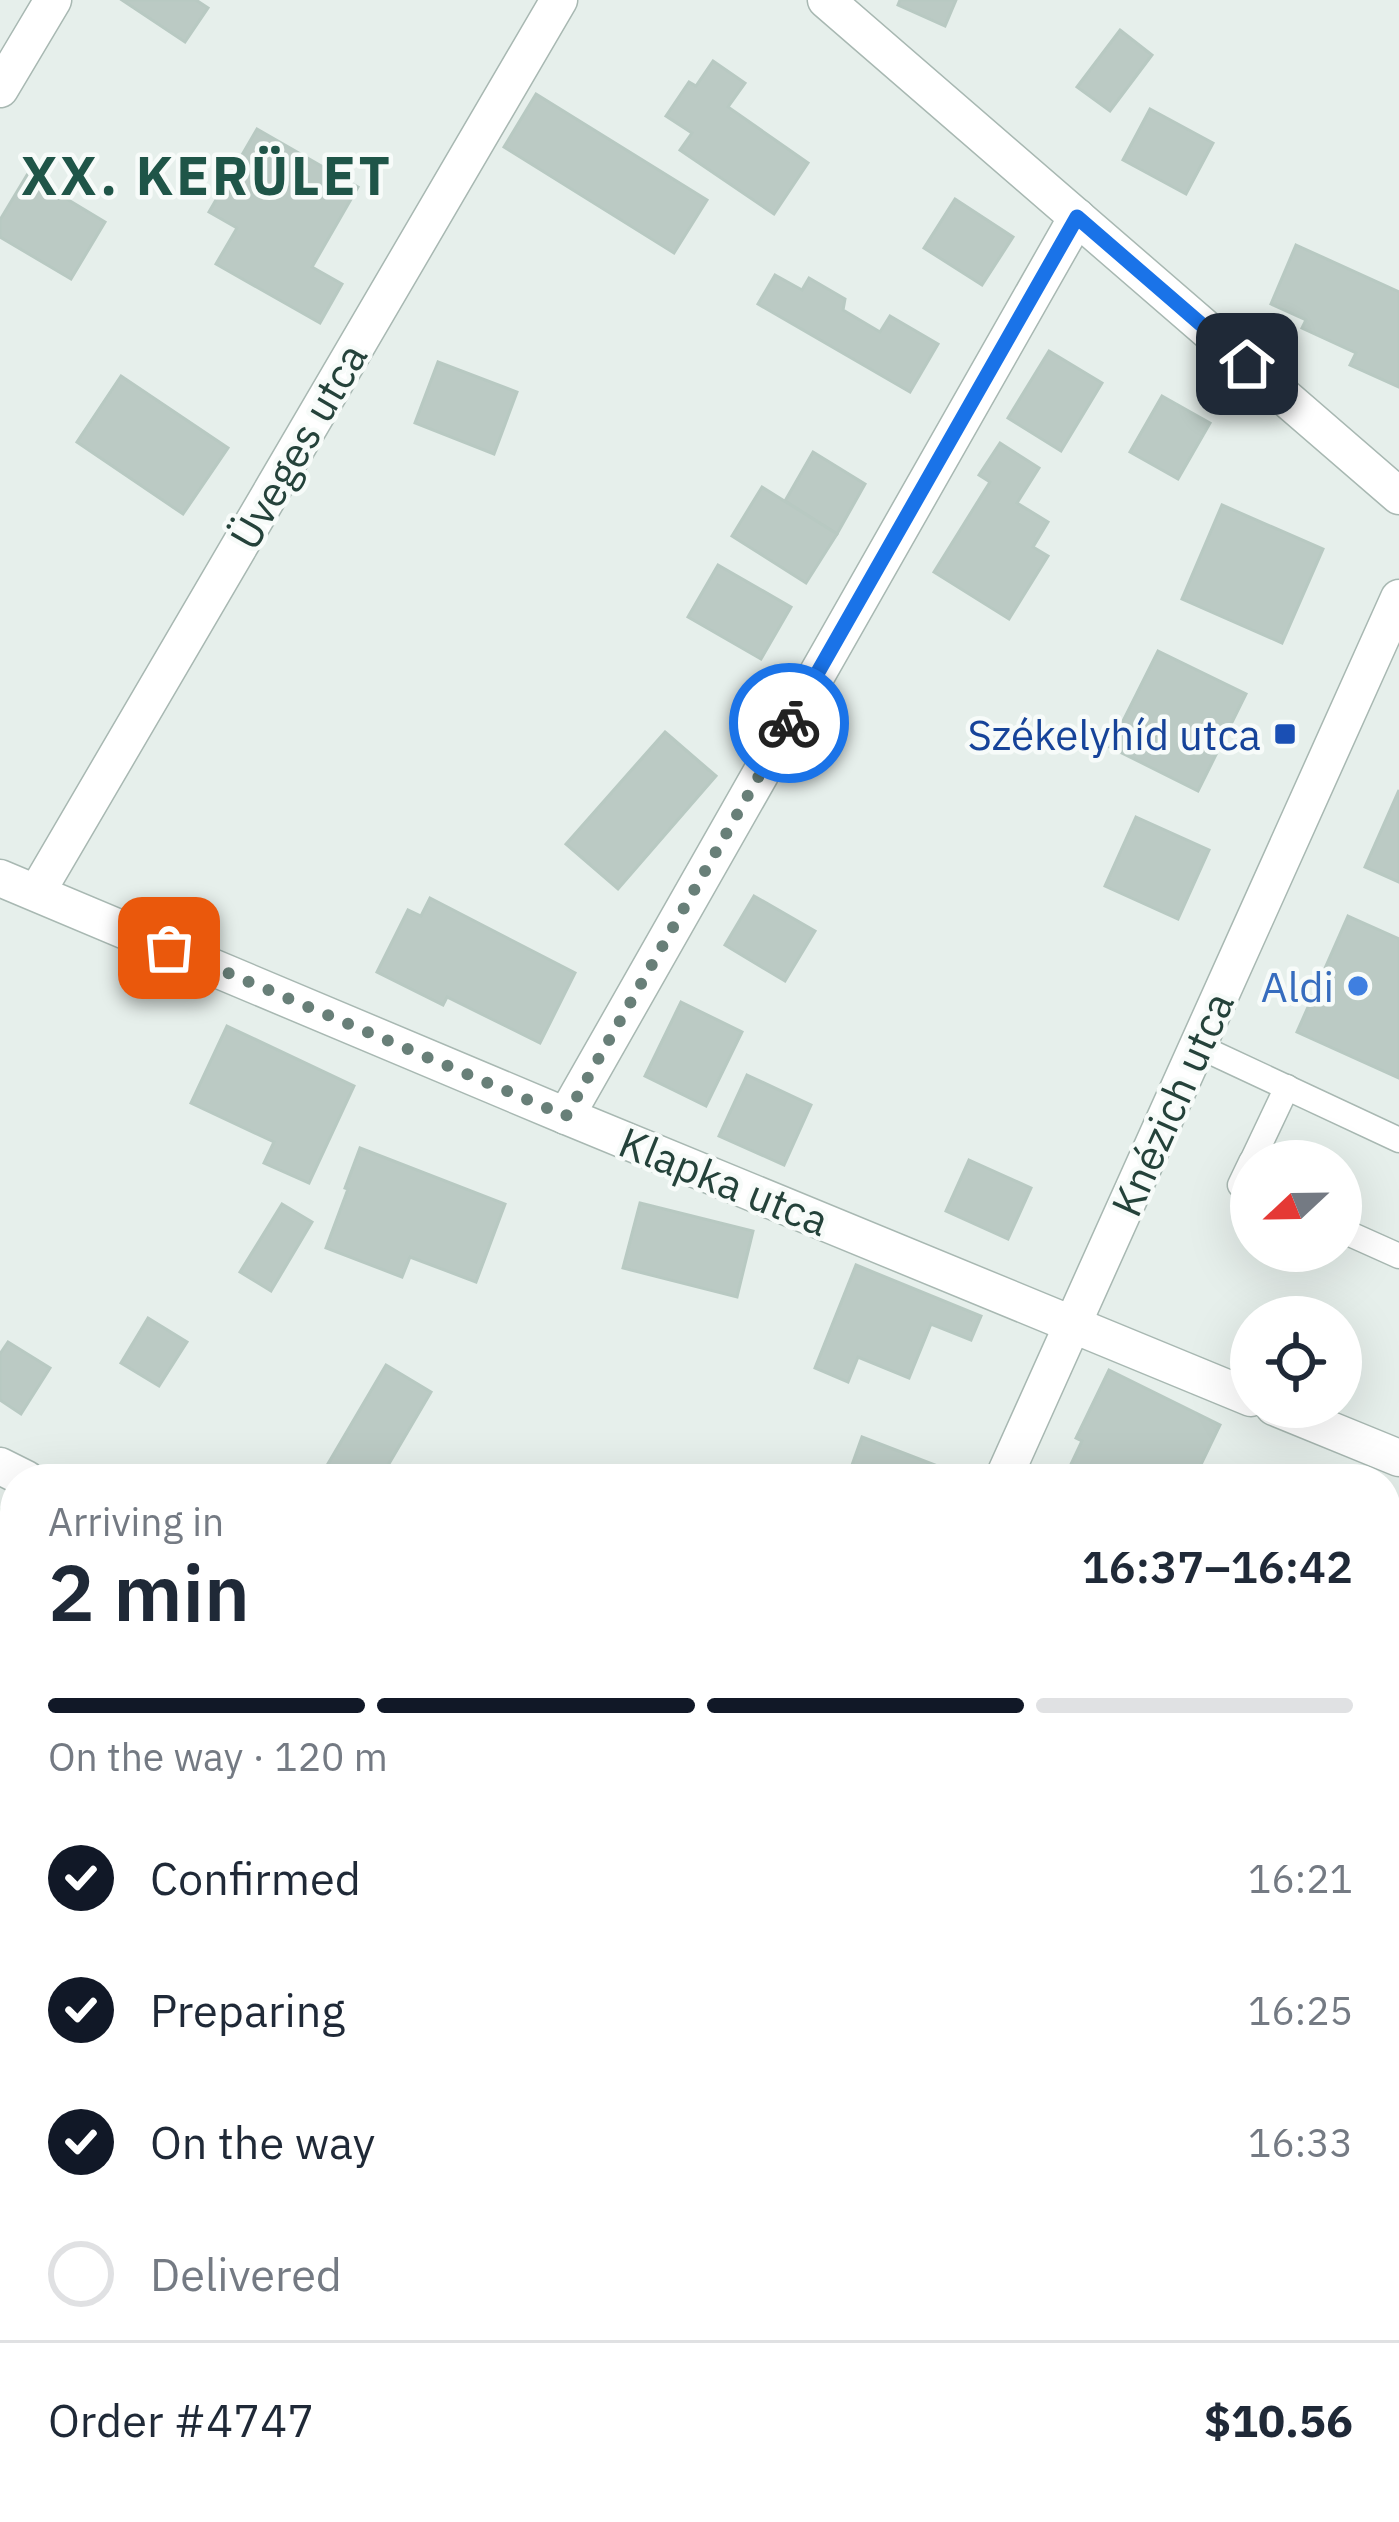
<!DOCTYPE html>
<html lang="en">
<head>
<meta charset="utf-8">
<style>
  :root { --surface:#fff; --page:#f6f6f7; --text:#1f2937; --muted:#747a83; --line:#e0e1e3; --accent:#111827 }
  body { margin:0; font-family:"IBM Plex Sans",sans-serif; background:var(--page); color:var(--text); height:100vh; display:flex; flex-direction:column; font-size:45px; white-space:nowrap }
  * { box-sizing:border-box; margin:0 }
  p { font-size:39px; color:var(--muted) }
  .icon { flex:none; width:66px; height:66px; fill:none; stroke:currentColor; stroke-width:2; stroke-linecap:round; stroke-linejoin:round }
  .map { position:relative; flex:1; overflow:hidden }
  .sheet { position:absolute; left:0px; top:1464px; width:1401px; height:1059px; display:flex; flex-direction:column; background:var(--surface); border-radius:48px 48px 0 0; box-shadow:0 12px 48px #0002 }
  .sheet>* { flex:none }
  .needle { width:78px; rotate:248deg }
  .buttons { position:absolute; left:1230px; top:1140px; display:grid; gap:24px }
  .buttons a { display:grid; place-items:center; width:132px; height:132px; border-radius:50%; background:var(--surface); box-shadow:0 12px 48px #0002; font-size:60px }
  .pin { position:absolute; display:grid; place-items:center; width:102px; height:102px; color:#fff; margin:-51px; border-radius:24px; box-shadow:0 6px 18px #0006 }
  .courier { position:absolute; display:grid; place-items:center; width:120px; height:120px; margin:-60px; border:9px solid #1a73e8; border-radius:50%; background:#fff; color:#222; box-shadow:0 3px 15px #0007 }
  .overview em { font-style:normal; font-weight:600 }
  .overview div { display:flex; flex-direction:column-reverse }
  .overview { display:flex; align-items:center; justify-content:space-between; height:204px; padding:0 48px }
  h1 { font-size:78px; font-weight:600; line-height:90px }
  .bar { display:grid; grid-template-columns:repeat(4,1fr); gap:18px 12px; align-content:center; height:144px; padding:0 48px }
  .bar i { height:15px; border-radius:9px; background:var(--line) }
  .bar .on { background:var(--accent) }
  .bar p { grid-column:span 4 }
  .line { display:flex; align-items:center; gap:30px; padding:0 48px; border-top:3px solid var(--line) }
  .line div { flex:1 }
  ol { padding:0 48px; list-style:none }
  li { display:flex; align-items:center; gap:36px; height:132px }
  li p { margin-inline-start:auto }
  li .icon { padding:12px; border-radius:50%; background:var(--accent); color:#fff; stroke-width:4 }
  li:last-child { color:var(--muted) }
  li i { width:66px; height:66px; border:6px solid var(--line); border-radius:50% }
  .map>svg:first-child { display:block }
  .green { fill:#bfe0c8 }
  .building { fill:#bbcac4; stroke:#b8c9c2; stroke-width:3 }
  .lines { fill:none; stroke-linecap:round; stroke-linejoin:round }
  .service-casing { stroke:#a8b8b2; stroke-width:27 }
  .minor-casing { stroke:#a8b8b2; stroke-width:39 }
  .tertiary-casing { stroke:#a8b8b2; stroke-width:39 }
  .service { stroke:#fff; stroke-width:24 }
  .minor { stroke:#fff; stroke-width:36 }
  .tertiary { stroke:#fff; stroke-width:36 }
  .done { stroke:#687f78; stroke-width:12; stroke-dasharray:0 21.6 }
  .route { stroke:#1a73e8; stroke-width:15 }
  .transit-dot { fill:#1a4fb4; stroke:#f7fbf9; stroke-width:4.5 }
  .shop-dot { fill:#3f7fe0; stroke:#f7fbf9; stroke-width:4.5 }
  .labels { text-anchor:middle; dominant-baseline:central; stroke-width:9; stroke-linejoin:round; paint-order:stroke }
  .street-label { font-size:42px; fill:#24423a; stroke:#f7fbf9 }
  .transit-label { font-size:42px; fill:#164399; stroke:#f7fbf9; text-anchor:end }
  .shop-label { font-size:42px; fill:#366cbe; stroke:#f7fbf9; text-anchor:end }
  .district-label { font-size:54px; font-weight:bold; letter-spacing:3px; fill:#1f5548; stroke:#f7fbf9 }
</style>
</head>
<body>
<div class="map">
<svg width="1399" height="2522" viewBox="0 0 1399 2522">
  <rect width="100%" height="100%" fill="#e6efeb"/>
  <polygon class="green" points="0,1508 15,1516 15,1637 0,1666"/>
  <g class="building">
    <polygon points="122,0 196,0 208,8 185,42"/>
    <polygon points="900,0 956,0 945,26 898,5"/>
    <polygon points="1120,30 1152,55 1110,111 1077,87"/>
    <polygon points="713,61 745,83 728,107 808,163 774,214 680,150 692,133 666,116 689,82 696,86"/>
    <polygon points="536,94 707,200 674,253 504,147"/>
    <polygon points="1150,109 1213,143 1186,194 1123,160"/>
    <polygon points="257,129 358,187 312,267 342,284 320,323 216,264 237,228 209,212"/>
    <polygon points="27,175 105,222 71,279 0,237 0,220"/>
    <polygon points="955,199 1013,237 982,285 924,248"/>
    <polygon points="1296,245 1399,292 1399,387 1350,365 1356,353 1302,328 1306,320 1271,304"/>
    <polygon points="775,275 802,290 809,278 845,299 843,310 880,332 890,316 938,344 910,392 758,304"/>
    <polygon points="1049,351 1102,383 1061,451 1008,418"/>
    <polygon points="438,362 517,392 494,454 415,423"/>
    <polygon points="121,376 228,448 183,514 77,442"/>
    <polygon points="1162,396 1210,423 1178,479 1130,452"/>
    <polygon points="1000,443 1039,468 1017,503 1048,522 1033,547 1048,556 1009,619 934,572 990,482 979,475"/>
    <polygon points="813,452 865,484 837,534 785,501"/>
    <polygon points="762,487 837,534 806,583 732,536"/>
    <polygon points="1222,505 1323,549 1282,643 1182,599"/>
    <polygon points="718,565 791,607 761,659 688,617"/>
    <polygon points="1158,651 1246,694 1198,791 1110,747"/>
    <polygon points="665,732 716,776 618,889 566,844"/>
    <polygon points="1399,790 1399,882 1365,867"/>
    <polygon points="1136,817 1209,850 1178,919 1105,886"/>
    <polygon points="754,896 815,931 785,981 725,945"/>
    <polygon points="430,898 575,973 540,1043 447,997 443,1005 377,972 408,910 421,916"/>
    <polygon points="1348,916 1399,939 1399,1078 1297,1032"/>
    <polygon points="681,1002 742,1032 706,1106 645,1076"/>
    <polygon points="227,1026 354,1086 309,1183 264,1163 274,1142 191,1103"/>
    <polygon points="747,1075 811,1105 784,1165 719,1136"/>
    <polygon points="360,1148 505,1204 476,1282 410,1257 402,1277 326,1248 348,1189 345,1188"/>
    <polygon points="969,1160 1031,1188 1008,1239 946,1211"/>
    <polygon points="640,1203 753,1231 737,1297 623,1268"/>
    <polygon points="282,1204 312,1222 271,1291 240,1272"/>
    <polygon points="856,1265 981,1316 971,1340 931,1324 909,1378 858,1357 848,1382 815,1368"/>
    <polygon points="148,1318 187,1342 159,1386 121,1363"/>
    <polygon points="8,1342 50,1368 21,1414 0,1400 0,1354"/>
    <polygon points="386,1365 431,1392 380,1479 319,1479"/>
    <polygon points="1109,1370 1220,1425 1194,1479 1064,1479 1082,1441 1076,1438"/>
    <polygon points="862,1437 953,1472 951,1479 847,1479"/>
    <polygon points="1386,1504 1399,1510 1399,1575 1386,1568"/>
    <polygon points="1386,2128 1399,2133 1397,2183 1386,2178"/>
    <polygon points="1399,2461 1399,2516 1381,2508 1386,2508 1386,2489"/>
    <polygon points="0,2469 15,2475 15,2508 73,2508 68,2522 0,2522"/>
    <polygon points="87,2508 138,2508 129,2522 78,2522"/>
    <polygon points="255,2508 445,2508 440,2522 281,2522 254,2511"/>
    <polygon points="613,2508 714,2508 708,2522 625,2522 610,2515"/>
    <polygon points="980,2508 1046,2508 1063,2516 1061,2522 979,2522 974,2519"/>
  </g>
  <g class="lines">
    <defs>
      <g id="service">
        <polyline points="1198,1046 1399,1140"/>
        <polyline points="1252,1161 1287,1087"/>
        <polyline points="1251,1162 1240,1185 1251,1190"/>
        <polyline points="1341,1230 1399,1256"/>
      </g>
      <g id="minor">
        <polyline points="826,0 1399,496"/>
        <polyline points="0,89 53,0"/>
        <polyline points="0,878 566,1116 1251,1398"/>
        <polyline points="37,892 559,0"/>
        <polyline points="566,1116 1077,217"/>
        <polyline points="1274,1407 1399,1458"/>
        <polyline points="0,1466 26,1479"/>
        <polyline points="0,1704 15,1677"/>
        <polyline points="1386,1919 1399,1890"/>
        <polyline points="0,1974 15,1981"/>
        <polyline points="1260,2508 1288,2522"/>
        <polyline points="1114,2522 1120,2508"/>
      </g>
      <g id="tertiary">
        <polyline points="1003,1479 1399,598"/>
        <polyline points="531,2522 537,2508"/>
      </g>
    </defs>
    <use href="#service" class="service-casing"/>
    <use href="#minor" class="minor-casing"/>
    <use href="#tertiary" class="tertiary-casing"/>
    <use href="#service" class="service"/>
    <use href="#minor" class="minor"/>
    <use href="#tertiary" class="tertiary"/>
  </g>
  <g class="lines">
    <polyline class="done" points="169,948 566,1116 789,723"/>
    <polyline class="route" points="789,723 1077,217 1247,364"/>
  </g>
  <rect class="transit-dot" x="1273" y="722" width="24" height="24" rx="6"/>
  <circle class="shop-dot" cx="1358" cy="986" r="12"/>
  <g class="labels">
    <g class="street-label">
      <text transform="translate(298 446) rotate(-60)">Üveges utca</text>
      <text transform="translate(1172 1104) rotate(-66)">Knézich utca</text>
      <text transform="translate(724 1181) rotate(22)">Klapka utca</text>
    </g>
    <g class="transit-label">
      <text x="1261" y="734">Székelyhíd utca</text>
    </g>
    <g class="shop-label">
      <text x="1334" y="986">Aldi</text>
    </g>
    <g class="district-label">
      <text x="207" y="175">XX. KERÜLET</text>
    </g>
  </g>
</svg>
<div class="buttons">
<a><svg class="needle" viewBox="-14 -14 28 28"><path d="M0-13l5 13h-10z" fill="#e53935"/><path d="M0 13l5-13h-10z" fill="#747a83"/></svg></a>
<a><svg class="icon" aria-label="locate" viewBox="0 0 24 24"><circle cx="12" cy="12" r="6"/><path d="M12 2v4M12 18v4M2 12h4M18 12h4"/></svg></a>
</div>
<div class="pin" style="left:169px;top:948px;background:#ea580c"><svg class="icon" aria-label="bag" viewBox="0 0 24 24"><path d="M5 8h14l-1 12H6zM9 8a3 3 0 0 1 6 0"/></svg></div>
<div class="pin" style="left:1247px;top:364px;background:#1f2937"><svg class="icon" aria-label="home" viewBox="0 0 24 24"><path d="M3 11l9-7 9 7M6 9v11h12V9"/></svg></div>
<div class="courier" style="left:789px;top:723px"><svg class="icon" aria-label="bike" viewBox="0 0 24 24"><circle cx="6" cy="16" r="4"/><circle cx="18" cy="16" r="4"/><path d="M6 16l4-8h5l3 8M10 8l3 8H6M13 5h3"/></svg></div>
<section class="sheet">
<div class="overview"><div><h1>2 min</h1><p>Arriving in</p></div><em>16:37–16:42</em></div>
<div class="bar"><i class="on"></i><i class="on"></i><i class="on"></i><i></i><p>On the way · 120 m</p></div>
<ol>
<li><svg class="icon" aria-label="check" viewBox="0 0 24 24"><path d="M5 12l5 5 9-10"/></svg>Confirmed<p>16:21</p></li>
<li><svg class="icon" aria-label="check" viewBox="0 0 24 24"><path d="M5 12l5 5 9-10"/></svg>Preparing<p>16:25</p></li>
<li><svg class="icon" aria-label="check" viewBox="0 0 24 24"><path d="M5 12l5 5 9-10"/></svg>On the way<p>16:33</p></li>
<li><i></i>Delivered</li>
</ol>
<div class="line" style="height:156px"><div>Order #4747</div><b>$10.56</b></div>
</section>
</div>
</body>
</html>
